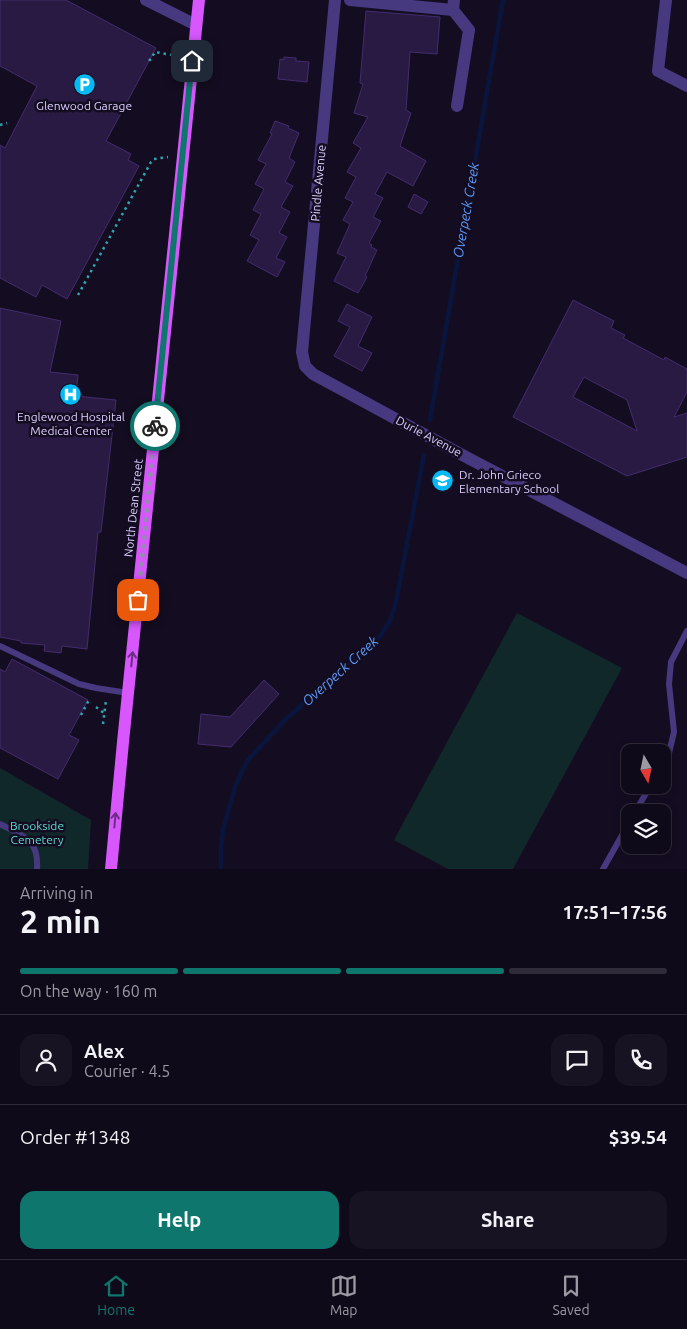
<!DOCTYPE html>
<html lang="en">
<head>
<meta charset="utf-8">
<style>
  :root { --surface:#0f0a19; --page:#181322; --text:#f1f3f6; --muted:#9b9aa2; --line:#2f2b38; --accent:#0f766e }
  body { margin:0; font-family:Ubuntu,sans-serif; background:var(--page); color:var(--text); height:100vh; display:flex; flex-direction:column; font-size:19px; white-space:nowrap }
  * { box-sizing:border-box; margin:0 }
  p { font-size:16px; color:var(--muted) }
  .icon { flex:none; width:28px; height:28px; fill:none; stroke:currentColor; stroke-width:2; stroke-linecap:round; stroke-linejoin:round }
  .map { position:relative; height:869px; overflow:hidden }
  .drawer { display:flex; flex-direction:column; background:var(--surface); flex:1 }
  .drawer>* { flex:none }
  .needle { width:32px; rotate:171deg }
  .controls { position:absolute; left:621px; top:744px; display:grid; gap:10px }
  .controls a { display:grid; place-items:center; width:50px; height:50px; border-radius:10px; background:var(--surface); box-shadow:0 2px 8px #0003,0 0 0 1px var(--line); font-size:25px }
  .pin { position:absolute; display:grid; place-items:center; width:42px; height:42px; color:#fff; margin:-21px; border-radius:10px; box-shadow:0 2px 8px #0006 }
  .courier { position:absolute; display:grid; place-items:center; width:50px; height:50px; margin:-25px; border:4px solid #0f766e; border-radius:50%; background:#fff; color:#222; box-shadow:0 1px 6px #0007 }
  .overview em { font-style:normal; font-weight:600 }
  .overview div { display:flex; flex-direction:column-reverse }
  .overview { display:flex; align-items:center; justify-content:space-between; height:85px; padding:0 20px }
  h1 { font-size:32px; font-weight:600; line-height:38px }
  .bar { display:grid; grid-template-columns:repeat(4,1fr); gap:8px 5px; align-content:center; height:60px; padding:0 20px }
  .bar i { height:6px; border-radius:4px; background:var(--line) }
  .bar .active { background:var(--accent) }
  .bar p { grid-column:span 4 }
  .line { display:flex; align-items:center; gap:12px; padding:0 20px; border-top:1px solid var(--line) }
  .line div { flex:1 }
  .round { display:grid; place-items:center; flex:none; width:52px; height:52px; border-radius:15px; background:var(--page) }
  .action { display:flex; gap:10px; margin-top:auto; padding:10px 20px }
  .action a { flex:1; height:58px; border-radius:15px; background:var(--accent); color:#fff; font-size:20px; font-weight:600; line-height:58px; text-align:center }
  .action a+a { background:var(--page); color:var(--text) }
  .tabs { display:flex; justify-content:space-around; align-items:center; height:70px; border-top:1px solid var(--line); background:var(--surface); font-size:14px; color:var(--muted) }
  .tabs a { display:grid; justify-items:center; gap:2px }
  .tabs .active { color:var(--accent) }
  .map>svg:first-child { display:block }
  .green { fill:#11282b }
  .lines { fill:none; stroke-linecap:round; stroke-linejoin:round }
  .stream { stroke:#0a153e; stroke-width:4.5 }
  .building { fill:#281a42; stroke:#432c6e; fill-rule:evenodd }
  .path { stroke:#2fa6b1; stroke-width:2.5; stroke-dasharray:2.5 4; stroke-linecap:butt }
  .lane { stroke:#463980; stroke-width:6 }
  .street { stroke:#463980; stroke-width:12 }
  .primary { stroke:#d757fd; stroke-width:12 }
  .oneway { stroke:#6c2e84 }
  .done { stroke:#958ab1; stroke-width:5; stroke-dasharray:0 9 }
  .route { stroke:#0f766e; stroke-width:6 }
  .labels { text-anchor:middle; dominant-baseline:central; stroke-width:5; stroke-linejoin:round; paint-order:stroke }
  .poi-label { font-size:12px; fill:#dbcefe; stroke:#140d21 }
  .street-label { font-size:12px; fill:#dbcefe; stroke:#140d21 }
  .park-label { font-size:12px; fill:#5cddd0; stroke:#140d21 }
  .water-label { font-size:14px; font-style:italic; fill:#5e9cfd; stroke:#140d21 }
</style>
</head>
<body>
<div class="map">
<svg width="687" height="869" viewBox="0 0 687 869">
  <rect width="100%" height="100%" fill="#140d21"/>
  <g class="green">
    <polygon points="517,613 622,668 513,869 448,869 394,840"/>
    <polygon points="0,768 91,820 88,869 0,869"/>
  </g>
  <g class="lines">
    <g class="stream">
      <polyline points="430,420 503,0"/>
      <polyline points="221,869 221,847 223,830 235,787 242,771 248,760 285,720 380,636 390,621 396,602 424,455"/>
    </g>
  </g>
  <g class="building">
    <polygon points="0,0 66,0 156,48 106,141 131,154 128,160 139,166 67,299 42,285 36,297 0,278 0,145 5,148 37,86 0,66"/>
    <polygon points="366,11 440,17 437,54 410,52 406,110 411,113 400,146 426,161 413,186 387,172 375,194 383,198 373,217 381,221 369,243 372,245 371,247 377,250 365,276 367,277 358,293 334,281 346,257 337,253 350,224 343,220 353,202 345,198 356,177 347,172 361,148 353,143 368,117 354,113 363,84 360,83"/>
    <polygon points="284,57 296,58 296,61 309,62 307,82 278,79 280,59 284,60"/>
    <polygon points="275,121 289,126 288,128 299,133 289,158 295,162 285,182 293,186 281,207 290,212 279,233 287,237 276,258 285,262 277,277 247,261 259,240 250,235 261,214 253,210 264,189 255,184 266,164 258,160 272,134 270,133"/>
    <polygon points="414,194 428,202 421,214 408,207"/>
    <path d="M573 300 614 321 611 328 625 335 623 338 664 360 665 357 687 369V392L674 417 687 413V457L627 476 513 417ZM584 377 627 400 637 431 573 397Z"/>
    <polygon points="347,304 372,317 358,346 372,353 362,371 334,356 350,327 338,321"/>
    <polygon points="0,308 61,321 50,372 78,375 76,396 116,400 101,532 98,532 87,649 62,646 61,653 44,651 45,645 21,643 21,641 0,637"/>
    <polygon points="12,659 88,700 69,735 79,740 58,779 0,748 0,669 5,672"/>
    <polygon points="264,680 279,694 231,747 198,744 201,714 230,717"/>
  </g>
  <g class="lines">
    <g class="path">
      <polyline points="149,59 150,60 155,52 172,55"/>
      <polyline points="0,125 7,123"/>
      <polyline points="78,295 151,162 154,159 168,157"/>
      <polyline points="96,707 104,713"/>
      <polyline points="81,715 89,700"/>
      <polyline points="103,724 106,700"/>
    </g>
    <g class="lane">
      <polyline points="0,646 79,684 96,688 128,693"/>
      <polyline points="662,764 669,753 674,732 669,684 671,662 687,631"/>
      <polyline points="635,812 651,785"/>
      <path d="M0 824C23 836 39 839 37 869"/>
      <polyline points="603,869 630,821"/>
    </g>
    <g class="street">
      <polyline points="146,0 196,25"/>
      <polyline points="335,0 302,352 305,366 313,374 468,458 687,573"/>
      <polyline points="350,0 453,10"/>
      <polyline points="454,0 453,10 469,30 457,106"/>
      <polyline points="666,0 658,71 687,86"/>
    </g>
    <polyline class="primary" points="111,869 123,742 199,0"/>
  </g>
  <defs><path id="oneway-shaft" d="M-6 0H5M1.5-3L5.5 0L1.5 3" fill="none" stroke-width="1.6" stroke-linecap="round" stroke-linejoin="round" transform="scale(1.25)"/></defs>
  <g class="oneway">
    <use href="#oneway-shaft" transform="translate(132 659) rotate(-84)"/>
    <use href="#oneway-shaft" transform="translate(115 820) rotate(-85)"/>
  </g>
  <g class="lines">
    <polyline class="done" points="138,600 155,426"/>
    <polyline class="route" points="155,426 192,61"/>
  </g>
  <defs>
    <symbol id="parking-disc" viewBox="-11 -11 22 22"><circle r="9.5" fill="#03baf6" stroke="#140d21"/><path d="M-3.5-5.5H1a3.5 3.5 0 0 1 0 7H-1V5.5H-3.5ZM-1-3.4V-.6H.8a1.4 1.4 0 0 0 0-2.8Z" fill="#fff"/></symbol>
    <symbol id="hospital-disc" viewBox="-11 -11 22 22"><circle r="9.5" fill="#03baf6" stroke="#140d21"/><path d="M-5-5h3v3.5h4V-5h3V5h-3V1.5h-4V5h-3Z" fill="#fff"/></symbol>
    <symbol id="school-disc" viewBox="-11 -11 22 22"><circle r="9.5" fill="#03baf6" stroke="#140d21"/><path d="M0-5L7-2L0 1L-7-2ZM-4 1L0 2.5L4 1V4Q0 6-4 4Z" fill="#fff"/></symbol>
  </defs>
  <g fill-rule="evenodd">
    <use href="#parking-disc" x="72" y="72" width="25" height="25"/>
    <use href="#hospital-disc" x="58" y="382" width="25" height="25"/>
    <use href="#school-disc" x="430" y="468" width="25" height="25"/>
  </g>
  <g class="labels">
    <g class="poi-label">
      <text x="84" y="105">Glenwood Garage</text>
      <text x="71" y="416">Englewood Hospital<tspan x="71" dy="14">Medical Center</tspan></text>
      <text x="459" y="474" text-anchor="start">Dr. John Grieco<tspan x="459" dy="14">Elementary School</tspan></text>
    </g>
    <g class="street-label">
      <text transform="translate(318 183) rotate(-85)">Pindle Avenue</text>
      <text transform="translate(429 436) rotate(28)">Durie Avenue</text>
      <text transform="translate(133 508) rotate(-84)">North Dean Street</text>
    </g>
    <g class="park-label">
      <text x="37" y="825">Brookside<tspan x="37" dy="14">Cemetery</tspan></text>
    </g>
    <g class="water-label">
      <text transform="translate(466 210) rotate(-80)">Overpeck Creek</text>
      <text transform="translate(340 671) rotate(-42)">Overpeck Creek</text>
    </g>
  </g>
</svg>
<div class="controls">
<a><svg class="needle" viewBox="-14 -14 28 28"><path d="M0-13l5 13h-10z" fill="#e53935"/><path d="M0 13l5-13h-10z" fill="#9b9aa2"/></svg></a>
<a><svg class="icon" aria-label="layers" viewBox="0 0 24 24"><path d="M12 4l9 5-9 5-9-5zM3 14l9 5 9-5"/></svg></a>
</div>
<div class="pin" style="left:138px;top:600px;background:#ea580c"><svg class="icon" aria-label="bag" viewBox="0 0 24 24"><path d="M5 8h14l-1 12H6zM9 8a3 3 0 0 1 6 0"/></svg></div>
<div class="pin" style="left:192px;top:61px;background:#1f2937"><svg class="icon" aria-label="home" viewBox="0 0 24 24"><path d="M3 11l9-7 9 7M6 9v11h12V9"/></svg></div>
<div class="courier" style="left:155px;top:426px"><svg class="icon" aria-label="bike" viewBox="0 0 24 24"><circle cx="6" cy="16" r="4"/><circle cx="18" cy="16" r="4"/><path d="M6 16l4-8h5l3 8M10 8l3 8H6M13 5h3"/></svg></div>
</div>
<section class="drawer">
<div class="overview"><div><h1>2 min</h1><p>Arriving in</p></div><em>17:51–17:56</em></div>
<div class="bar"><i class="active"></i><i class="active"></i><i class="active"></i><i></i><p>On the way · 160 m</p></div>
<div class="line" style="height:90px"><a class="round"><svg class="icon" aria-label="person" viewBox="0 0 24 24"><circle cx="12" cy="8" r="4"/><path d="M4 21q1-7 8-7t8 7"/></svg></a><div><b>Alex</b><p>Courier · 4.5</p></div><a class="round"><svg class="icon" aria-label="chat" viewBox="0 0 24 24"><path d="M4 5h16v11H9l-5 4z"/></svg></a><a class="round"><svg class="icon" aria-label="phone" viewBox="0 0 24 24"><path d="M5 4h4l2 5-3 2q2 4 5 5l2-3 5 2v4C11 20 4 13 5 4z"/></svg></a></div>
<div class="line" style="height:65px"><div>Order #1348</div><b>$39.54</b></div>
<div class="action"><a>Help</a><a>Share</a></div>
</section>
<nav class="tabs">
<a class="active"><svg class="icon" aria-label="home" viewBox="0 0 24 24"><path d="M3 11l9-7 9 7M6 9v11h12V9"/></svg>Home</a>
<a><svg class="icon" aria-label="map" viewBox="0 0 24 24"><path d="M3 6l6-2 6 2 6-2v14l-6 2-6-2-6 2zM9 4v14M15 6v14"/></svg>Map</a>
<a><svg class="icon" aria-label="saved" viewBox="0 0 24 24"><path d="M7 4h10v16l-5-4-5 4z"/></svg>Saved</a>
</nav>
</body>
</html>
